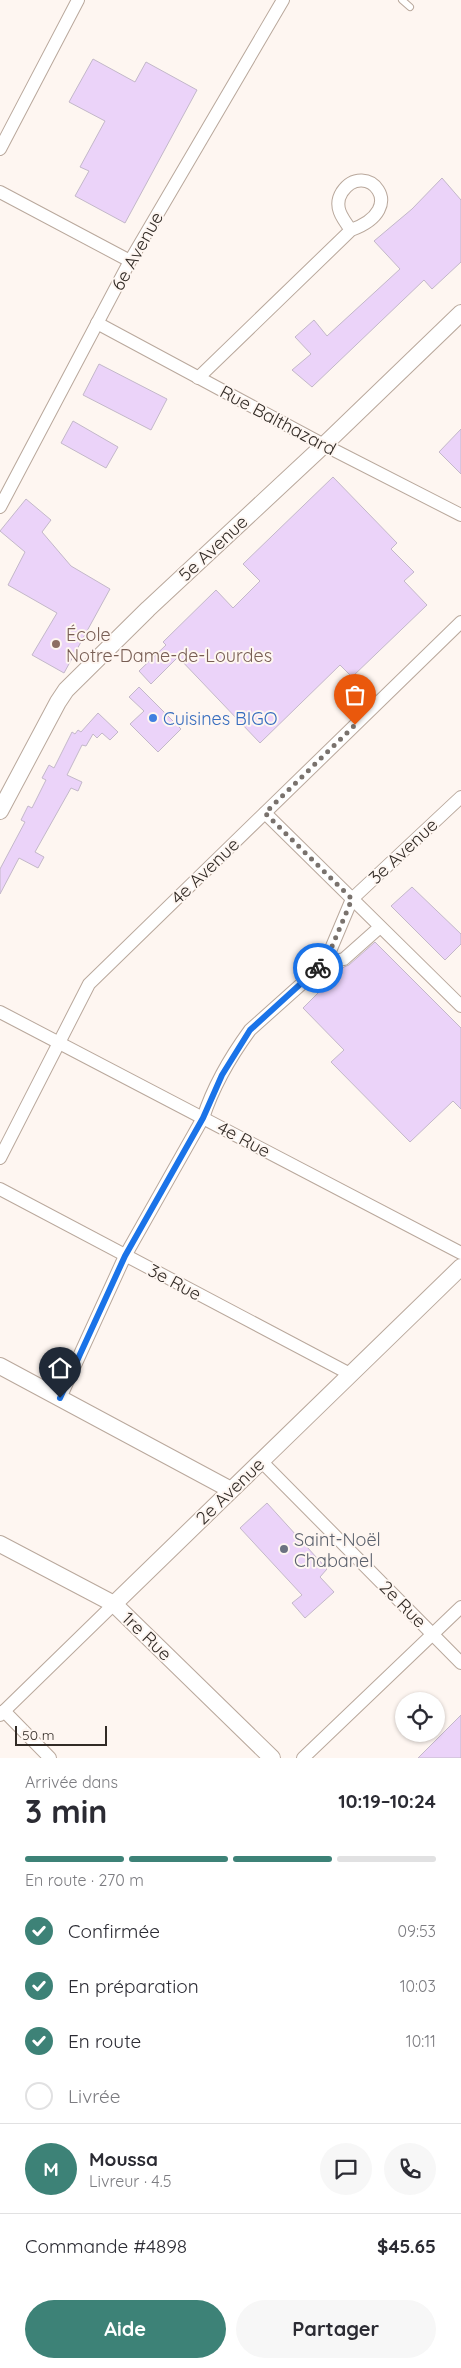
<!DOCTYPE html>
<html lang="fr">
<head>
<meta charset="utf-8">
<style>
  :root { --surface:#fff; --page:#f7f7f7; --text:#2b2b33; --muted:#7c7c81; --line:#e1e1e2; --accent:#3d8277 }
  body { margin:0; font-family:Quicksand,sans-serif; background:var(--page); color:var(--text); height:100vh; display:flex; flex-direction:column; font-size:19px; white-space:nowrap }
  * { box-sizing:border-box; margin:0 }
  p { font-size:16px; color:var(--muted) }
  .icon { flex:none; width:28px; height:28px; fill:none; stroke:currentColor; stroke-width:2; stroke-linecap:round; stroke-linejoin:round }
  .map { position:relative; height:1758px; overflow:hidden }
  .panel { display:flex; flex-direction:column; background:var(--surface); flex:1 }
  .panel>* { flex:none }
  .tools { position:absolute; left:395px; top:1692px; display:grid; gap:10px }
  .tools a { display:grid; place-items:center; width:50px; height:50px; border-radius:50%; background:var(--surface); box-shadow:0 1px 4px #0004; font-size:25px }
  .scale { position:absolute; left:15px; bottom:12px; width:92px; box-sizing:border-box; padding-left:5px; border:2px solid #322b26; border-top:0; font-size:14px; line-height:18px; white-space:nowrap; color:#322b26; -webkit-text-stroke:4px #fef6f1; paint-order:stroke }
  .pin { position:absolute; display:grid; place-items:center; width:42px; height:42px; color:#fff; margin:-51px -21px; border-radius:50% 50% 50% 0; rotate:-45deg; box-shadow:0 0 5px #0007 }
  .pin .icon { rotate:45deg }
  .courier { position:absolute; display:grid; place-items:center; width:50px; height:50px; margin:-25px; border:4px solid #1a73e8; border-radius:50%; background:#fff; color:#222; box-shadow:0 1px 6px #0007 }
  .summary em { font-style:normal; font-weight:700 }
  .summary div { display:flex; flex-direction:column-reverse }
  .summary { display:flex; align-items:center; justify-content:space-between; height:85px; padding:0 25px }
  h1 { font-size:32px; font-weight:700; line-height:38px }
  .bar { display:grid; grid-template-columns:repeat(4,1fr); gap:8px 5px; align-content:center; height:60px; padding:0 25px }
  .bar i { height:6px; border-radius:4px; background:var(--line) }
  .bar .active { background:var(--accent) }
  .bar p { grid-column:span 4 }
  .line { display:flex; align-items:center; gap:12px; padding:0 25px; border-top:1px solid var(--line) }
  .line div { flex:1 }
  .round { display:grid; place-items:center; flex:none; width:52px; height:52px; border-radius:26px; background:var(--page) }
  ol { padding:0 25px; list-style:none }
  li { display:flex; align-items:center; gap:15px; height:55px }
  li p { margin-inline-start:auto }
  li .icon { padding:5px; border-radius:50%; background:var(--accent); color:#fff; stroke-width:4 }
  li:last-child { color:var(--muted) }
  li i { width:28px; height:28px; border:2px solid var(--line); border-radius:50% }
  .action { display:flex; gap:10px; margin-top:auto; padding:10px 25px }
  .action a { flex:1; height:58px; border-radius:30px; background:var(--accent); color:#fff; font-size:20px; font-weight:700; line-height:58px; text-align:center }
  .action a+a { background:var(--page); color:var(--text) }
  .map>svg:first-child { display:block }
  .building { fill:#ebd3f9; stroke:#c3b8c9 }
  .lines { fill:none; stroke-linecap:round; stroke-linejoin:round }
  .service-casing { stroke:#b9a89c; stroke-width:8 }
  .minor-casing { stroke:#b9a89c; stroke-width:14 }
  .tertiary-casing { stroke:#b9a89c; stroke-width:18 }
  .service { stroke:#fff; stroke-width:6 }
  .minor { stroke:#fff; stroke-width:12 }
  .tertiary { stroke:#fff; stroke-width:16 }
  .done { stroke:#79726d; stroke-width:5; stroke-dasharray:0 9 }
  .route { stroke:#1a73e8; stroke-width:6 }
  .education-dot { fill:#8d6e63; stroke:#fef6f1; stroke-width:2 }
  .shop-dot { fill:#3f7fe0; stroke:#fef6f1; stroke-width:2 }
  .worship-dot { fill:#6b7280; stroke:#fef6f1; stroke-width:2 }
  .labels { text-anchor:middle; dominant-baseline:central; stroke-width:4; stroke-linejoin:round; paint-order:stroke }
  .street-label { font-size:18px; fill:#322b26; stroke:#fef6f1 }
  .education-label { font-size:18px; fill:#785e54; stroke:#fef6f1; text-anchor:start }
  .shop-label { font-size:18px; fill:#366cbe; stroke:#fef6f1; text-anchor:start }
  .worship-label { font-size:18px; fill:#5b616d; stroke:#fef6f1; text-anchor:start }
</style>
</head>
<body>
<div class="map">
<svg width="461" height="1758" viewBox="0 0 461 1758">
  <rect width="100%" height="100%" fill="#fef6f1"/>
  <g class="building">
    <polygon points="93,59 135,82 146,62 197,90 125,223 75,196 89,171 80,167 105,121 69,102"/>
    <polygon points="442,178 461,200 461,262 432,289 424,280 312,387 292,370 311,354 295,337 314,320 327,336 400,269 374,241 412,209"/>
    <polygon points="99,364 167,399 151,430 83,395"/>
    <polygon points="73,421 118,447 106,468 61,443"/>
    <polygon points="461,429 461,474 439,452"/>
    <polygon points="333,477 397,543 391,549 414,572 404,581 427,605 352,677 340,665 260,743 178,657 151,684 139,671 166,645 163,642 216,590 233,608 260,581 243,564"/>
    <polygon points="26,499 51,520 42,532 71,566 110,589 64,673 32,655 57,613 8,585 25,552 0,531"/>
    <polygon points="139,687 181,729 158,752 130,724 144,711 129,697"/>
    <polygon points="98,713 118,732 110,740 102,733 97,738 93,734 86,746 82,745 67,775 82,782 78,791 71,788 35,852 44,857 38,868 19,858 0,894 0,869 25,822 21,820 28,806 32,808 46,780 42,778 49,765 54,768 72,732 75,734 78,730 81,732"/>
    <polygon points="412,887 461,934 461,944 445,960 391,906"/>
    <polygon points="375,942 461,1028 461,1109 453,1101 410,1142 331,1062 344,1050 303,1008 344,967 349,965"/>
    <polygon points="267,1503 327,1569 320,1577 334,1592 305,1618 292,1603 302,1595 240,1528"/>
    <polygon points="461,1715 461,1758 418,1758"/>
  </g>
  <g class="lines">
    <defs>
      <polyline id="service" points="402,0 410,7"/>
      <g id="minor">
        <polyline points="0,149 78,0"/>
        <polyline points="0,192 130,261"/>
        <polyline points="97,323 324,445 461,515"/>
        <path d="M198 378 351 230C412 208 365 158 342 192 333 206 342 218 351 230"/>
        <polyline points="0,507 130,261 283,0"/>
        <polyline points="265,813 461,1006"/>
        <polyline points="325,963 344,959 380,927"/>
        <polyline points="0,1012 461,1253"/>
        <polyline points="0,1158 89,984 461,622"/>
        <polyline points="0,1189 350,1374"/>
        <path d="M60 1398 125 1256 203 1118C213 1087 231 1056 250 1030L325 963 352 899 461 797"/>
        <polyline points="261,1461 461,1663"/>
        <polyline points="4,1711 50,1758"/>
        <polyline points="0,1715 114,1604"/>
        <polyline points="303,1758 461,1607"/>
      </g>
      <g id="tertiary">
        <polyline points="0,811 58,702 66,690 148,609 324,445 461,313"/>
        <polyline points="0,1366 231,1490"/>
        <polyline points="0,1544 114,1604 272,1758"/>
        <polyline points="114,1604 461,1267"/>
      </g>
    </defs>
    <use href="#service" class="service-casing"/>
    <use href="#minor" class="minor-casing"/>
    <use href="#tertiary" class="tertiary-casing"/>
    <use href="#service" class="service"/>
    <use href="#minor" class="minor"/>
    <use href="#tertiary" class="tertiary"/>
  </g>
  <g class="lines">
    <polyline class="done" points="318,968 325,963 352,899 265,813 355,725"/>
    <polyline class="route" points="60,1398 125,1256 203,1118 222,1075 250,1030 318,968"/>
  </g>
  <circle class="education-dot" cx="56" cy="644" r="5"/>
  <circle class="shop-dot" cx="153" cy="718" r="5"/>
  <circle class="worship-dot" cx="284" cy="1549" r="5"/>
  <g class="labels">
    <g class="street-label">
      <text transform="translate(137 251) rotate(-61)">6e Avenue</text>
      <text transform="translate(278 420) rotate(28)">Rue Balthazard</text>
      <text transform="translate(213 548) rotate(-43)">5e Avenue</text>
      <text transform="translate(403 851) rotate(-43)">3e Avenue</text>
      <text transform="translate(205 871) rotate(-44)">4e Avenue</text>
      <text transform="translate(244 1139) rotate(28)">4e Rue</text>
      <text transform="translate(175 1282) rotate(28)">3e Rue</text>
      <text transform="translate(230 1491) rotate(-44)">2e Avenue</text>
      <text transform="translate(403 1604) rotate(45)">2e Rue</text>
      <text transform="translate(147 1636) rotate(44)">1re Rue</text>
    </g>
    <g class="education-label">
      <text x="66" y="634">École<tspan x="66" dy="21">Notre-Dame-de-Lourdes</tspan></text>
    </g>
    <g class="shop-label">
      <text x="163" y="718">Cuisines BIGO</text>
    </g>
    <g class="worship-label">
      <text x="294" y="1539">Saint-Noël<tspan x="294" dy="21">Chabanel</tspan></text>
    </g>
  </g>
</svg>
<div class="tools">
<a><svg class="icon" aria-label="locate" viewBox="0 0 24 24"><circle cx="12" cy="12" r="6"/><path d="M12 2v4M12 18v4M2 12h4M18 12h4"/></svg></a>
</div>
<div class="scale">50 m</div>
<div class="pin" style="left:355px;top:725px;background:#ea580c"><svg class="icon" aria-label="bag" viewBox="0 0 24 24"><path d="M5 8h14l-1 12H6zM9 8a3 3 0 0 1 6 0"/></svg></div>
<div class="pin" style="left:60px;top:1398px;background:#1f2937"><svg class="icon" aria-label="home" viewBox="0 0 24 24"><path d="M3 11l9-7 9 7M6 9v11h12V9"/></svg></div>
<div class="courier" style="left:318px;top:968px"><svg class="icon" aria-label="bike" viewBox="0 0 24 24"><circle cx="6" cy="16" r="4"/><circle cx="18" cy="16" r="4"/><path d="M6 16l4-8h5l3 8M10 8l3 8H6M13 5h3"/></svg></div>
</div>
<section class="panel">
<div class="summary"><div><h1>3 min</h1><p>Arrivée dans</p></div><em>10:19–10:24</em></div>
<div class="bar"><i class="active"></i><i class="active"></i><i class="active"></i><i></i><p>En route · 270 m</p></div>
<ol>
<li><svg class="icon" aria-label="check" viewBox="0 0 24 24"><path d="M5 12l5 5 9-10"/></svg>Confirmée<p>09:53</p></li>
<li><svg class="icon" aria-label="check" viewBox="0 0 24 24"><path d="M5 12l5 5 9-10"/></svg>En préparation<p>10:03</p></li>
<li><svg class="icon" aria-label="check" viewBox="0 0 24 24"><path d="M5 12l5 5 9-10"/></svg>En route<p>10:11</p></li>
<li><i></i>Livrée</li>
</ol>
<div class="line" style="height:90px"><b class="round" style="background:var(--accent);color:#fff">M</b><div><b>Moussa</b><p>Livreur · 4.5</p></div><a class="round"><svg class="icon" aria-label="chat" viewBox="0 0 24 24"><path d="M4 5h16v11H9l-5 4z"/></svg></a><a class="round"><svg class="icon" aria-label="phone" viewBox="0 0 24 24"><path d="M5 4h4l2 5-3 2q2 4 5 5l2-3 5 2v4C11 20 4 13 5 4z"/></svg></a></div>
<div class="line" style="height:65px"><div>Commande #4898</div><b>$45.65</b></div>
<div class="action"><a>Aide</a><a>Partager</a></div>
</section>
</body>
</html>
